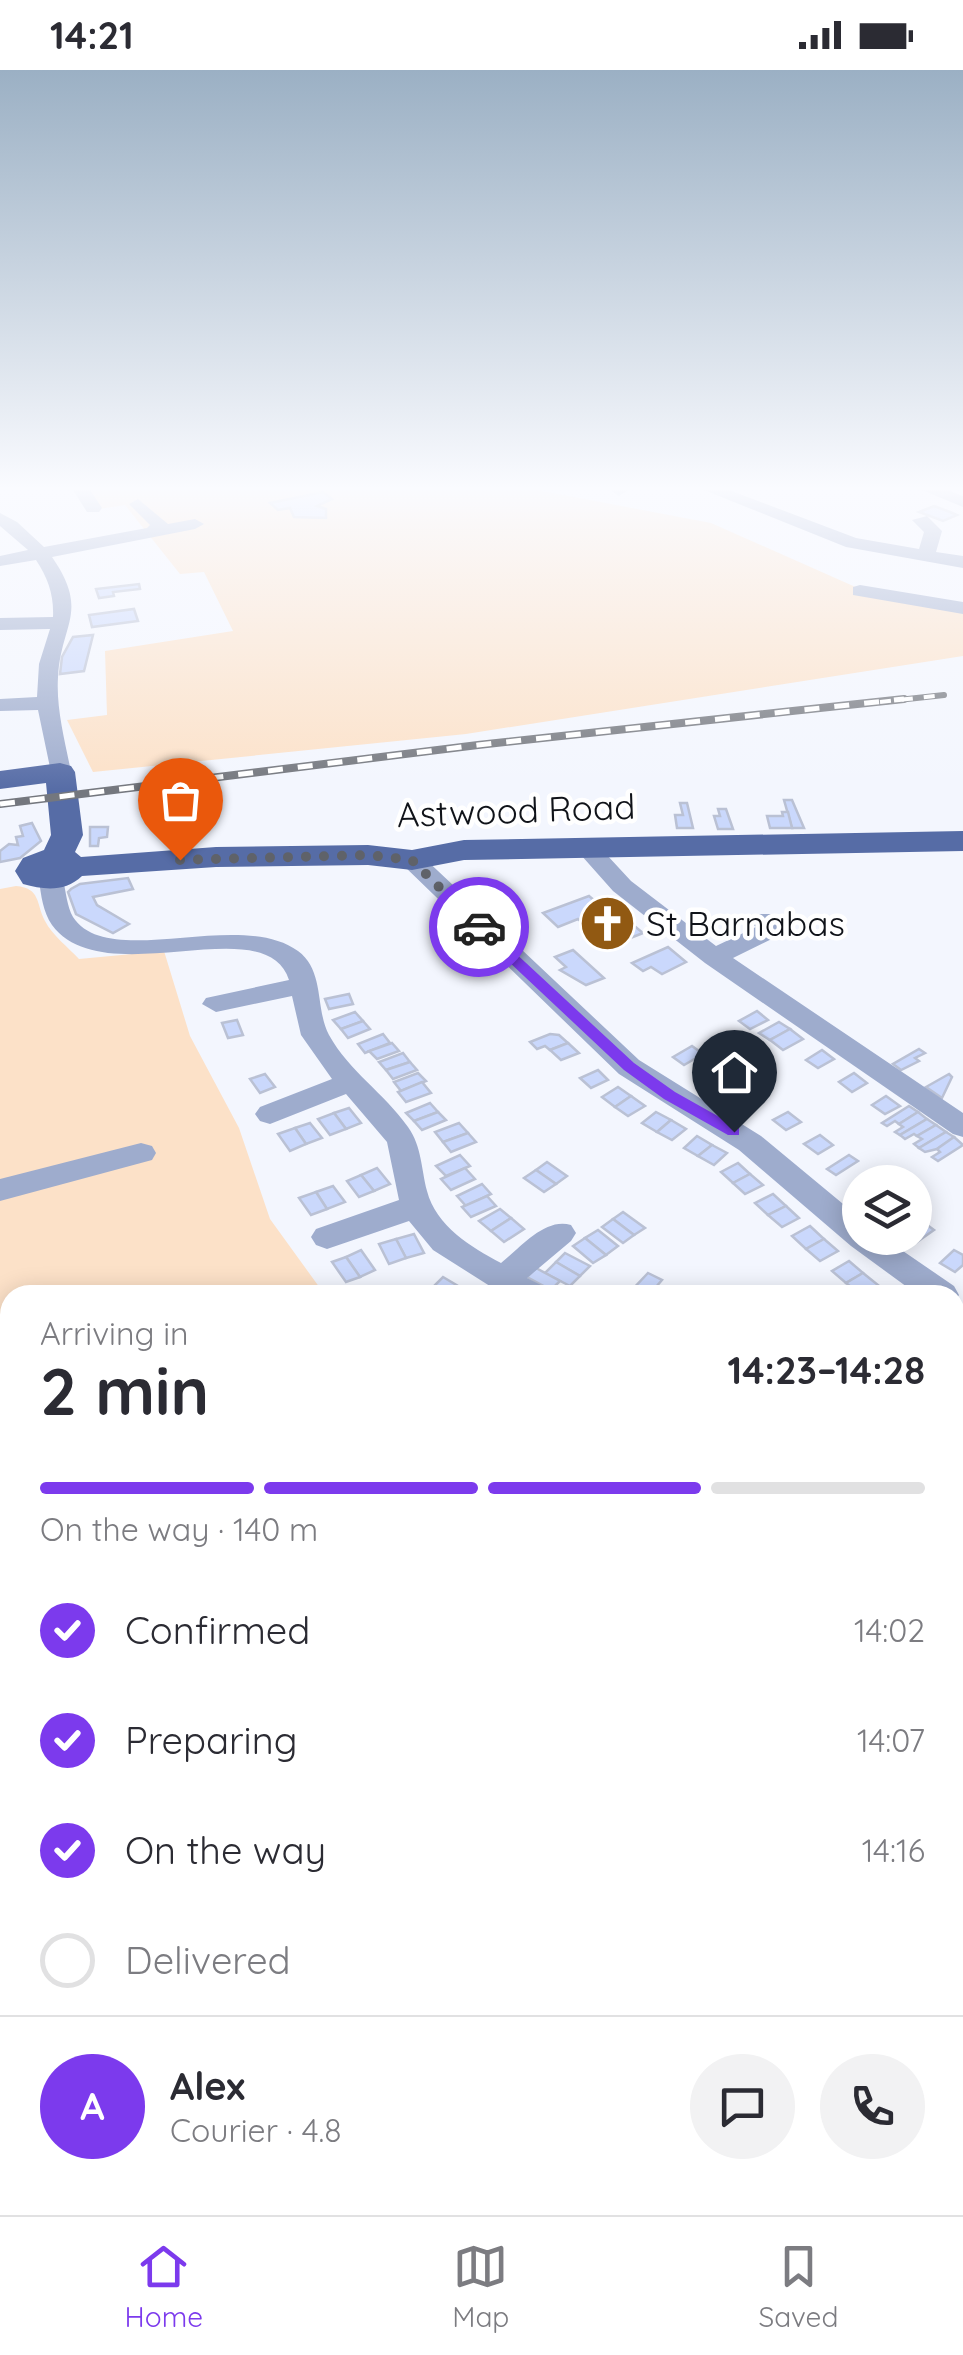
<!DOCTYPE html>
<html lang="en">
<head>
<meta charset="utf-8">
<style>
  :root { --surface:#fff; --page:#f2f2f3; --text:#2b2b33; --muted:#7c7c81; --line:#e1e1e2; --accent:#7c3aed }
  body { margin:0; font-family:Quicksand,sans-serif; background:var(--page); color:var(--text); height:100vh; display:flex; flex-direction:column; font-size:38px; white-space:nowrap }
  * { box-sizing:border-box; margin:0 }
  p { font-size:32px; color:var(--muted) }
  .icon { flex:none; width:55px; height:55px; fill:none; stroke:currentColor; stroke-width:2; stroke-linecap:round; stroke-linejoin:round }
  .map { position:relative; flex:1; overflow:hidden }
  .details { position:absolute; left:0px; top:1215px; width:965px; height:930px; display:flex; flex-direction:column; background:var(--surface); border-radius:30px 30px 0 0; box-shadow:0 5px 25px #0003 }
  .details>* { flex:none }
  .tools { position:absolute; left:842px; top:1095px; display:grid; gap:20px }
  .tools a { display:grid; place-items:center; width:90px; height:90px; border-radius:50%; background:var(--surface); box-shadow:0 5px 25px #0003; font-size:50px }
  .pin { position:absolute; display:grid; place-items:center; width:85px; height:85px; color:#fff; margin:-102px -42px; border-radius:50% 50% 50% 0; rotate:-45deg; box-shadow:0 0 10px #0007 }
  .pin .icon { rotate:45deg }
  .courier { position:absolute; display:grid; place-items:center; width:100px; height:100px; margin:-50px; border:8px solid #7c3aed; border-radius:50%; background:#fff; color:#222; box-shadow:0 2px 12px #0007 }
  .head em { font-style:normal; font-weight:700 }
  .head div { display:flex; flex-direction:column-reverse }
  .head { display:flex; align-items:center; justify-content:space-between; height:170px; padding:0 40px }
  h1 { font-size:65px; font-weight:700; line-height:75px }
  .bar { display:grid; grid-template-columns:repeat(4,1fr); gap:15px 10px; align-content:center; height:120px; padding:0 40px }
  .bar i { height:12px; border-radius:8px; background:var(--line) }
  .bar .current { background:var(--accent) }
  .bar p { grid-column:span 4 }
  .line { display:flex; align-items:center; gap:25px; padding:0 40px; border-top:2px solid var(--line) }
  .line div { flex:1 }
  .round { display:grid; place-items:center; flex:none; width:105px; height:105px; border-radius:52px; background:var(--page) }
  ol { padding:0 40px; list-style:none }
  li { display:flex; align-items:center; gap:30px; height:110px }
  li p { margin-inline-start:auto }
  li .icon { padding:10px; border-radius:50%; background:var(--accent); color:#fff; stroke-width:4 }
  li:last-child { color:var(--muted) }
  li i { width:55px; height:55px; border:5px solid var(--line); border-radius:50% }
  .status { display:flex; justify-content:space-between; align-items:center; height:70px; padding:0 50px; background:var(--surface); direction:ltr }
  .status svg { height:28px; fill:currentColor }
  .menu { display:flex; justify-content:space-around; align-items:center; height:140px; border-top:2px solid var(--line); background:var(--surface); font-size:28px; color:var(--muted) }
  .menu a { display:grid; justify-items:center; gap:5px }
  .menu .current { color:var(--accent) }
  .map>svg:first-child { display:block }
  .green { fill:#fce1c8 }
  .building { fill:#cad8fc; stroke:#bac1d4; stroke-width:2.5 }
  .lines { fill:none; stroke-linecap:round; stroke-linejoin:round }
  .minor { fill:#9eaccd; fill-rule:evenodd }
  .major { fill:#566ca6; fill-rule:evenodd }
  .rail-far1-casing { stroke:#74777e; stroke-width:6 }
  .rail-casing { stroke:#74777e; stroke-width:8 }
  .rail-far1 { stroke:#fff; stroke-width:4; stroke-dasharray:11; stroke-linecap:butt }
  .rail { stroke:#fff; stroke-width:5; stroke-dasharray:15; stroke-linecap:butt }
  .route { fill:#7c3aed }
  .done { stroke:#5f6269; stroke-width:10; stroke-dasharray:0 18 }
  .labels { text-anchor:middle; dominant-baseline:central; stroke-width:9; stroke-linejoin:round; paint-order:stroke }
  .street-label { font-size:35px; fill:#101319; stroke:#fff }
  .poi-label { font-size:35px; fill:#101319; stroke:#fff; text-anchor:start }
</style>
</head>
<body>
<div class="status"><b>14:21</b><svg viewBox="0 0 49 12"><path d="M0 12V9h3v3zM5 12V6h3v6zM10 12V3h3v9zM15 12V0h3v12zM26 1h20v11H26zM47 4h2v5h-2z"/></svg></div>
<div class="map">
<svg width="963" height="2145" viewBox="0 0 963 2145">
  <rect width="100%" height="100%" fill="#f3f6fe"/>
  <g class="green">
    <polygon points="86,420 537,420 711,453 860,519 963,535 963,586 466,664 93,702 67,650 107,645 105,581 233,561 204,502 180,504 125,435 99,439"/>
    <path d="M16 816C41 818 36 834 45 851 52 865 69 878 79 889L164 881 190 966 239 1058 270 1149 325 1225H10V1830L0 1815V819Z"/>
    <polygon points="955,1406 963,1412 963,1834 960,1838 963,1842 963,2145 121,2145 119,2135 955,2135"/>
  </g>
  <g class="building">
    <polygon points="323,422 332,429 317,436 326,439 326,448 294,447 290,438 278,440 270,433"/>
    <polygon points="934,436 950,442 957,445 943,451 919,442"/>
    <polygon points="139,514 140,519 113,522 114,526 99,528 96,519"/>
    <polygon points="134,539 138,551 92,557 89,545"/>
    <polygon points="93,565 84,601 60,604 62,587 73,567"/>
    <polygon points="784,730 792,730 804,758 792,758"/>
    <polygon points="680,733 687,733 693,758 677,758 675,745 683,745"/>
    <polygon points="718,739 726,739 733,759 718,759 714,746 720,746"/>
    <polygon points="782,742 788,742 792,758 770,758 767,746 783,746"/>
    <polygon points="32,753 41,771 20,788 0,792 0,781 9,774 18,775 16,767 23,766 20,756"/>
    <polygon points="90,757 108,757 107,767 99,768 98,776 90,776"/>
    <polygon points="128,808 133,819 93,827 97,835 129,854 113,863 76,844 68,822 71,819 80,814"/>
    <polygon points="589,826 602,837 609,835 643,863 610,876 578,849 558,857 543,843"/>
    <polygon points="668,877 686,892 662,904 651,897 643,901 632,893"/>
    <polygon points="573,880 604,908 586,915 560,900 566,897 555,887"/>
    <polygon points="349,924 353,934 329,939 325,929"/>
    <polygon points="757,941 768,950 750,959 739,951"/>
    <polygon points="355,942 363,951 341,959 333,950"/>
    <polygon points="237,950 243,965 228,968 222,953"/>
    <polygon points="363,951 370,959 348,968 341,959"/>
    <polygon points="779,952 790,959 770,970 759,963"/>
    <polygon points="790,959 803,969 783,980 770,970"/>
    <polygon points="383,964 390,973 365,983 358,974"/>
    <polygon points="550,964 559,965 568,973 550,980 545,976 537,979 530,972"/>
    <polygon points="392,973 399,981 377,989 369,981"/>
    <polygon points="568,973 579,983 561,990 550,980"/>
    <polygon points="692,976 703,984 684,995 673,987"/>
    <polygon points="919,979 925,983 915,988 919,991 901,1000 893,994"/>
    <polygon points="822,980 834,989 818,998 806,990"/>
    <polygon points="403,983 410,992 386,1000 379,992"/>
    <polygon points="410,992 417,1000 393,1009 386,1000"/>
    <polygon points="723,996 736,1005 719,1014 707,1005"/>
    <polygon points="598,1000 608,1010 591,1018 580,1008"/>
    <polygon points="418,1003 426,1011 401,1021 394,1012"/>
    <polygon points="854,1003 867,1013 852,1022 839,1012"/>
    <polygon points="265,1004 275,1017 260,1023 250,1009"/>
    <polygon points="949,1004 952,1007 942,1028 926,1017"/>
    <polygon points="422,1012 431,1023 406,1032 398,1022"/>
    <polygon points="618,1017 631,1026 615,1037 602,1027"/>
    <polygon points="631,1026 645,1036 628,1046 615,1037"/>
    <polygon points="886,1026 900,1036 885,1044 872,1035"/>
    <polygon points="430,1033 438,1042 414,1051 406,1043"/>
    <polygon points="909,1036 918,1042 899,1054 895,1051 887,1056 882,1053"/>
    <polygon points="349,1038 361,1053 346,1059 334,1043"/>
    <polygon points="438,1042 446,1050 422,1060 414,1051"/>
    <polygon points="656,1042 671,1050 657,1062 642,1053"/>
    <polygon points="788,1042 801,1052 786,1060 773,1050"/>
    <polygon points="918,1042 927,1049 900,1065 895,1062 903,1057 899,1054"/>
    <polygon points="334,1043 346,1059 330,1065 318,1049"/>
    <polygon points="927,1049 936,1055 917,1066 914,1064 905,1069 900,1065"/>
    <polygon points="671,1050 686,1059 672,1070 657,1062"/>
    <polygon points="310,1053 322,1068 306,1074 295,1058"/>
    <polygon points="459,1053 468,1063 443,1072 435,1062"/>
    <polygon points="936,1055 946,1062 919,1078 914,1074 922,1069 917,1066"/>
    <polygon points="295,1058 306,1074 290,1081 278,1064"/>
    <polygon points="946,1062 954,1067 937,1079 925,1082 919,1078"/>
    <polygon points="468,1063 476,1072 451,1082 443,1072"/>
    <polygon points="820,1065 833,1075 818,1084 804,1074"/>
    <polygon points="697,1066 712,1075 698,1086 684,1078"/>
    <polygon points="954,1067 963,1075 938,1091 932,1087 940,1082 937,1079"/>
    <polygon points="712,1075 727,1083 714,1095 698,1086"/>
    <polygon points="460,1085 470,1096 446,1106 436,1096"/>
    <polygon points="849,1085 858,1091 836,1105 827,1099"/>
    <polygon points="547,1092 567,1106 556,1114 536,1100"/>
    <polygon points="738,1093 750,1104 733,1113 721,1102"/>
    <polygon points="377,1098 390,1114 374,1121 361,1105"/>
    <polygon points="465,1098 475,1109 451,1120 441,1109"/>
    <polygon points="536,1100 556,1114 544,1122 524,1108"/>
    <polygon points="750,1104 763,1115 745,1124 733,1113"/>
    <polygon points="361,1105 374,1121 359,1127 347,1111"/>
    <polygon points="482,1114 491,1124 466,1136 457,1126"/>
    <polygon points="333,1116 345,1132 327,1139 316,1122"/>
    <polygon points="316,1122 327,1139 311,1145 299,1128"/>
    <polygon points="773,1124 786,1136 768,1145 755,1133"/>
    <polygon points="487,1126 496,1136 471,1147 462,1137"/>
    <polygon points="786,1136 799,1148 782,1157 768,1145"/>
    <polygon points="500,1139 511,1148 491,1161 479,1151"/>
    <polygon points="623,1142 645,1158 634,1165 613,1149"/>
    <polygon points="915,1146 934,1160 917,1172 911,1168 915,1168"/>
    <polygon points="511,1148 524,1159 504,1172 491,1161"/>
    <polygon points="613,1149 634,1165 623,1173 602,1157"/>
    <polygon points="810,1156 824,1169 806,1179 792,1166"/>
    <polygon points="598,1160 618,1176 606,1185 585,1168"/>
    <polygon points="414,1164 424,1183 406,1188 396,1169"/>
    <polygon points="585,1168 606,1185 593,1193 573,1176"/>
    <polygon points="396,1169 406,1188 389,1194 379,1174"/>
    <polygon points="824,1169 838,1181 820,1191 806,1179"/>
    <polygon points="361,1180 375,1200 360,1207 346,1187"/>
    <polygon points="954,1180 963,1185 963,1195 955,1202 940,1193"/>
    <polygon points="565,1183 590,1196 580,1206 556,1192"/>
    <polygon points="346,1187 360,1207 346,1212 332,1192"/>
    <polygon points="849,1191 863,1203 846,1213 832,1201"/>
    <polygon points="556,1192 580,1206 570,1216 545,1203"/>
    <polygon points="536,1198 560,1211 551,1220 527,1207"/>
    <polygon points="648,1203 662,1210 649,1225 631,1221"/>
    <polygon points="863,1203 878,1215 861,1225 846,1213"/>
    <polygon points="443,1207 458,1216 448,1225 425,1225"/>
  </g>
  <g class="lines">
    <g class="minor">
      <polygon points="73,420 90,420 102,438 99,442 87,442"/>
      <polygon points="628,420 619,426 611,421 611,420"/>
      <polygon points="704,420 729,420 856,468 919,479 924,462 912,450 927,446 942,461 936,482 963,486 963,498 846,477"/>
      <polygon points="922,420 947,420 963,426 963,437"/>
      <path d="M138 429 168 454 195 449 204 454 195 459 52 487C90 542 61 553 58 607 56 639 65 671 71 702L60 709 52 707 38 640 0 641V629L37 627 39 594 50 559 0 560V548L53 547C54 525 48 508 36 490L0 496V486L28 480 0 456V443L17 452 44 477 147 458 150 455 129 434Z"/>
      <polygon points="860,515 963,532 963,544 853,525 853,517"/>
      <polygon points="585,769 594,771 631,811 716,876 756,857 748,849 752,844 770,844 786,859 782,864 733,888 963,1043 963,1067 953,1064 705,893 613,821 573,776"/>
      <polygon points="412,783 421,785 639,990 761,1066 860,1148 860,1168 884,1168 954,1216 959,1225 955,1231 955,1225 918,1225 851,1176 739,1080 619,1004 403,795 400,790"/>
      <path d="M51 803 63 810C66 821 67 837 73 847 108 901 239 838 298 881 325 901 315 939 329 965 349 1001 384 1023 408 1057 422 1077 421 1098 427 1121 436 1156 471 1177 501 1193 520 1178 545 1147 571 1155L576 1163 571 1171 527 1208 543 1216 548 1225H504L433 1180 409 1151 327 1179 316 1175 311 1167 316 1159 399 1130 387 1072 346 1024 270 1054 260 1051 255 1044 260 1037 332 1009 301 965 292 926 216 942 202 934 206 928 289 910C266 837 104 925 52 855 43 842 41 825 39 810Z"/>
      <polygon points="141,1073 152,1076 156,1083 152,1090 0,1131 0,1109"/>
    </g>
    <path class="major" d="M60 693 71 696 75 702 83 765 75 782 81 787 216 777 368 775 412 780 464 770 963 761V781L464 790 412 800 368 795 216 797 82 806C65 822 45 820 23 814L15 801 23 788 44 780 51 765 46 713 0 719V701Z"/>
    <defs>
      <polyline id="rail-far1" points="880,632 944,625"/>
      <polyline id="rail" points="0,734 478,675 904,629"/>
    </defs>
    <use href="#rail-far1" class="rail-far1-casing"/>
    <use href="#rail" class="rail-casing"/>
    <use href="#rail-far1" class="rail-far1"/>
    <use href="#rail" class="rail"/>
  </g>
  <linearGradient id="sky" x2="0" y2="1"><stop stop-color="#9bb0c4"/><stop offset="0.58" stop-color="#fafbff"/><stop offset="1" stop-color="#fafbff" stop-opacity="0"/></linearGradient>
  <rect width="963" height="721" fill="url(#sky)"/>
  <polygon class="route" points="475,854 484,854 634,993 675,1022 739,1058 739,1065 728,1065 664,1029 624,1000 475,860"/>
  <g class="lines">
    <polyline class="done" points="180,790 368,785 412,790 479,857"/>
  </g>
  <defs>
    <symbol id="church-disc" viewBox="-11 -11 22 22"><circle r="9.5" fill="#915912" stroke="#fff"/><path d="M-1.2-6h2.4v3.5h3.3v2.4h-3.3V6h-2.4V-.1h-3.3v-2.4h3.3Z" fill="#fff"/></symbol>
  </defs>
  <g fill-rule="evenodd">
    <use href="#church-disc" x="576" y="822" width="63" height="63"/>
  </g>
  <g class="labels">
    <g class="street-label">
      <text transform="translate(516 740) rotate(-2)">Astwood Road</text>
    </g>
    <g class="poi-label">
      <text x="646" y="853">St Barnabas</text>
    </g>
  </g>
</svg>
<div class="tools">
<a><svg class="icon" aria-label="layers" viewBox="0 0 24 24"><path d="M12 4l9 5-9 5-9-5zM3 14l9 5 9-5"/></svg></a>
</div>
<div class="pin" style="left:180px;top:790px;background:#ea580c"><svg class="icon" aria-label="bag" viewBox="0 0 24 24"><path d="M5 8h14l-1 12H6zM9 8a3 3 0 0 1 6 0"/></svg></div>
<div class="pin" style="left:734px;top:1062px;background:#1f2937"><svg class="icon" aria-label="home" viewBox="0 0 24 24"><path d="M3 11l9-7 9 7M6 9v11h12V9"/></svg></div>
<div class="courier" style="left:479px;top:857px"><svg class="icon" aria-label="car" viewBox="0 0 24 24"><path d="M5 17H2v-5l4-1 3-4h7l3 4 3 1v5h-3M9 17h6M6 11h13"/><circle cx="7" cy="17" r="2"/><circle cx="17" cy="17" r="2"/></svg></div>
<section class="details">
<div class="head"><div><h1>2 min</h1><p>Arriving in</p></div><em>14:23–14:28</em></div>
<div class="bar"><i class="current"></i><i class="current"></i><i class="current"></i><i></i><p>On the way · 140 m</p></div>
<ol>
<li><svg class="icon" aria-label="check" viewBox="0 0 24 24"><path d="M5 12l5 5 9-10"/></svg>Confirmed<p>14:02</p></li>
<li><svg class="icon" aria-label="check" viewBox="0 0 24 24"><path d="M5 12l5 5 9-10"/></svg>Preparing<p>14:07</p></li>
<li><svg class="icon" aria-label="check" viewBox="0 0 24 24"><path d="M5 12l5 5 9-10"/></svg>On the way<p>14:16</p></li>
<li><i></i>Delivered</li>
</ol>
<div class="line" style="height:180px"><b class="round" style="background:var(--accent);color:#fff">A</b><div><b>Alex</b><p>Courier · 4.8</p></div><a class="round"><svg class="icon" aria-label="chat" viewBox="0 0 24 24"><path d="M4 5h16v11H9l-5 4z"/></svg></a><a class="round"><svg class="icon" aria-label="phone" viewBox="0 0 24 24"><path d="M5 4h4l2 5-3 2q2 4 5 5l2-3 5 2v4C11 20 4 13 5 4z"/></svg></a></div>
</section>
</div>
<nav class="menu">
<a class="current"><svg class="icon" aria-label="home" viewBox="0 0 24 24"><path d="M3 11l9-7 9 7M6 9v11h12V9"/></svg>Home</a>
<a><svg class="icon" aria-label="map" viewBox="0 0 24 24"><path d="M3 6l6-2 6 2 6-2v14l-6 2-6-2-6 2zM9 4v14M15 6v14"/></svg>Map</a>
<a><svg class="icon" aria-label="saved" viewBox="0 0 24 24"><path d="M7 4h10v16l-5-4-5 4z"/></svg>Saved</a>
</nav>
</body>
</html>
